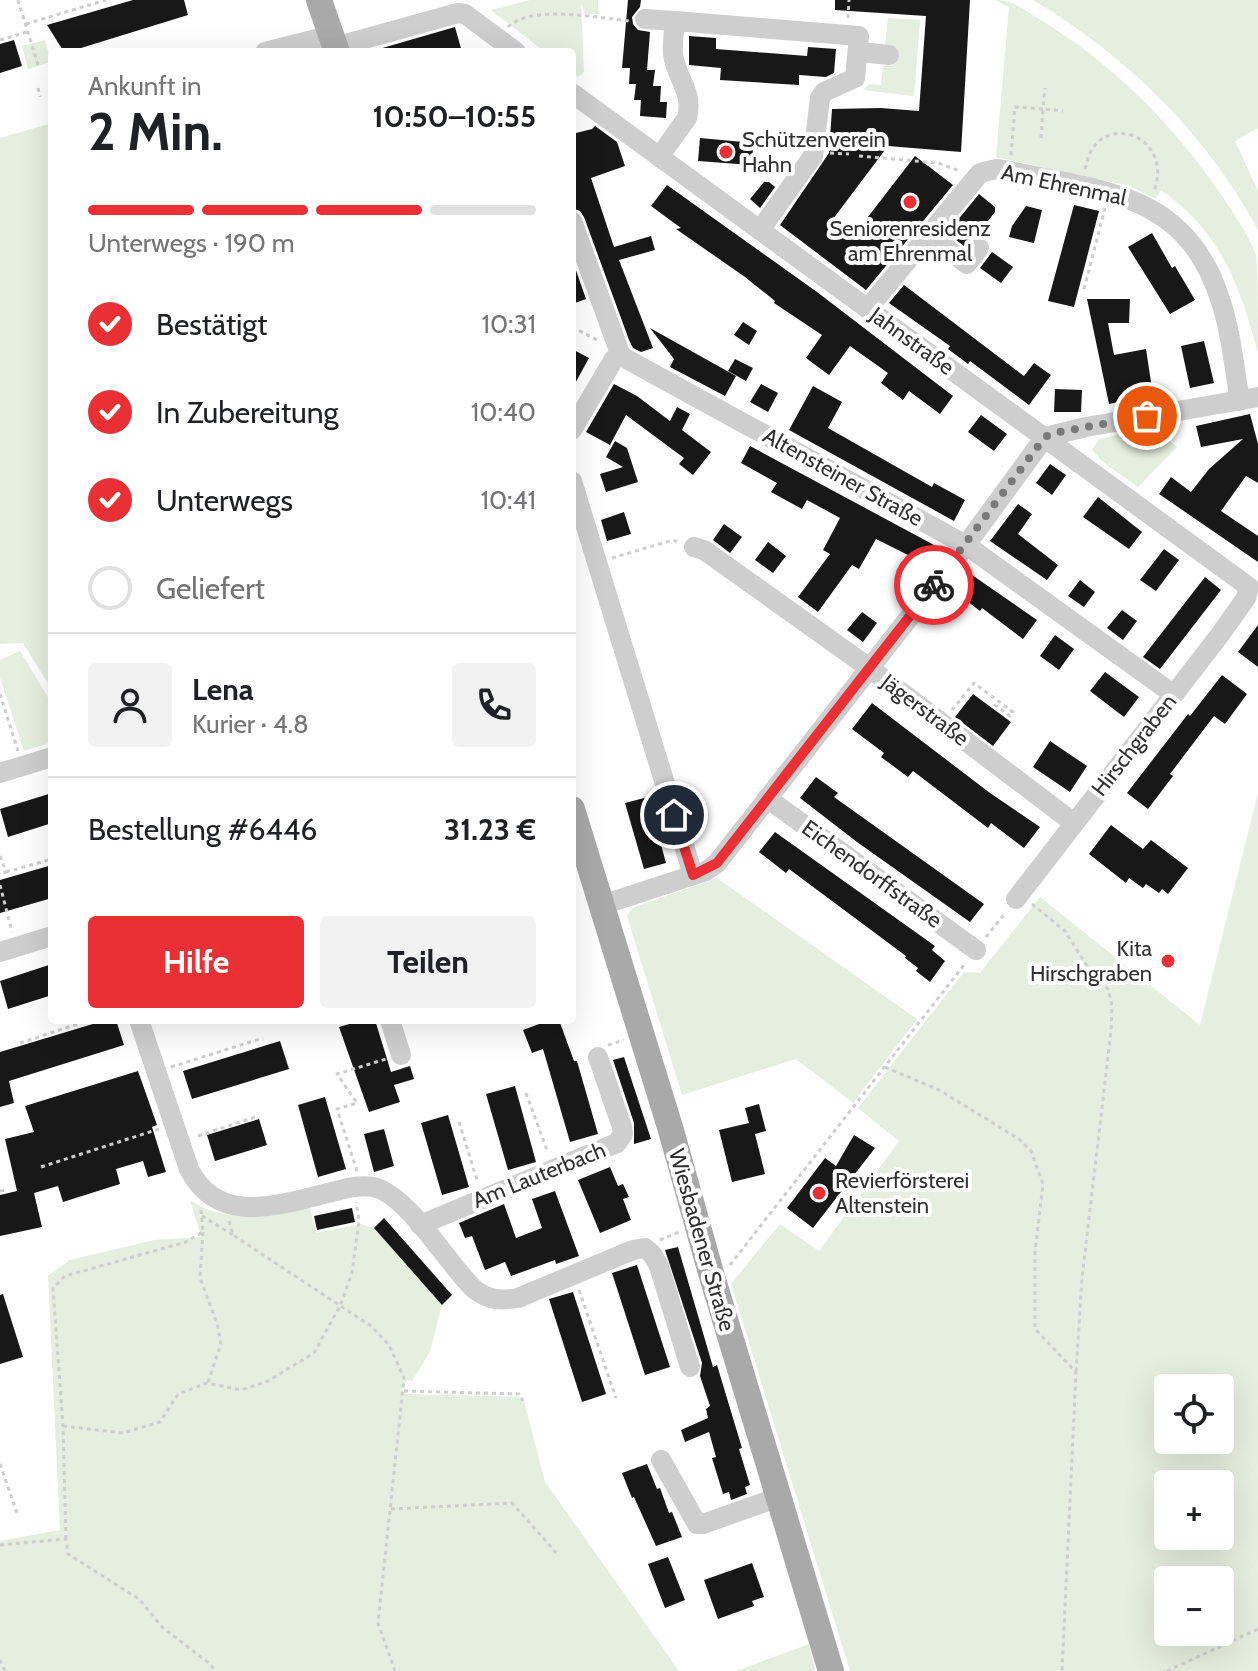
<!DOCTYPE html>
<html lang="de">
<head>
<meta charset="utf-8">
<style>
  :root { --surface:#fff; --page:#f2f2f2; --text:#202124; --muted:#757577; --line:#e0e0e0; --accent:#ea3035 }
  body { margin:0; font-family:Cabin,sans-serif; background:var(--page); color:var(--text); height:100vh; display:flex; flex-direction:column; font-size:30px; white-space:nowrap }
  * { box-sizing:border-box; margin:0 }
  p { font-size:26px; color:var(--muted) }
  .icon { flex:none; width:44px; height:44px; fill:none; stroke:currentColor; stroke-width:2; stroke-linecap:round; stroke-linejoin:round }
  .map { position:relative; flex:1; overflow:hidden }
  .details { position:absolute; left:48px; top:48px; width:528px; height:976px; display:flex; flex-direction:column; background:var(--surface); border-radius:8px; box-shadow:0 8px 32px #0002 }
  .details>* { flex:none }
  .tools { position:absolute; left:1154px; top:1374px; display:grid; gap:16px }
  .tools a { display:grid; place-items:center; width:80px; height:80px; border-radius:8px; background:var(--surface); box-shadow:0 8px 32px #0002; font-size:40px }
  .pin { position:absolute; display:grid; place-items:center; width:68px; height:68px; color:#fff; margin:-34px; border:4px solid #fff; border-radius:50%; box-shadow:0 2px 8px #0007 }
  .courier { position:absolute; display:grid; place-items:center; width:80px; height:80px; margin:-40px; border:6px solid #ea3035; border-radius:50%; background:#fff; color:#222; box-shadow:0 2px 10px #0007 }
  .head em { font-style:normal; font-weight:700 }
  .head div { display:flex; flex-direction:column-reverse }
  .head { display:flex; align-items:center; justify-content:space-between; height:136px; padding:0 40px }
  h1 { font-size:52px; font-weight:700; line-height:60px }
  .bar { display:grid; grid-template-columns:repeat(4,1fr); gap:12px 8px; align-content:center; height:96px; padding:0 40px }
  .bar i { height:10px; border-radius:6px; background:var(--line) }
  .bar .current { background:var(--accent) }
  .bar p { grid-column:span 4 }
  .line { display:flex; align-items:center; gap:20px; padding:0 40px; border-top:2px solid var(--line) }
  .line div { flex:1 }
  .round { display:grid; place-items:center; flex:none; width:84px; height:84px; border-radius:8px; background:var(--page) }
  ol { padding:0 40px; list-style:none }
  li { display:flex; align-items:center; gap:24px; height:88px }
  li p { margin-inline-start:auto }
  li .icon { padding:8px; border-radius:50%; background:var(--accent); color:#fff; stroke-width:4 }
  li:last-child { color:var(--muted) }
  li i { width:44px; height:44px; border:4px solid var(--line); border-radius:50% }
  .primary-button { display:flex; gap:16px; margin-top:auto; padding:16px 40px }
  .primary-button a { flex:1; height:92px; border-radius:8px; background:var(--accent); color:#fff; font-size:32px; font-weight:700; line-height:92px; text-align:center }
  .primary-button a+a { background:var(--page); color:var(--text) }
  .map>svg:first-child { display:block }
  .green { fill:#e6eedf; fill-rule:evenodd }
  .building { fill:#181818 }
  .lines { fill:none; stroke-linecap:round; stroke-linejoin:round }
  .path { stroke:#cecece; stroke-width:3; stroke-dasharray:4 4; stroke-linecap:butt }
  .minor { stroke:#cecece; stroke-width:20 }
  .major { stroke:#a9a9a9; stroke-width:26 }
  .done { stroke:#797979; stroke-width:8; stroke-dasharray:0 14.4 }
  .route { stroke:#ea3035; stroke-width:10 }
  .poi-dot { fill:#ea3035; stroke:#fff; stroke-width:3 }
  .labels { text-anchor:middle; dominant-baseline:central; stroke-width:8; stroke-linejoin:round; paint-order:stroke }
  .poi-label { font-size:22px; fill:#313131; stroke:#fff; text-anchor:start }
  .street-label { font-size:22px; fill:#313131; stroke:#fff }
</style>
</head>
<body>
<div class="map">
<svg width="1258" height="1671" viewBox="0 0 1258 1671">
  <rect width="100%" height="100%" fill="#fff"/>
  <g class="green">
    <polygon points="530,0 598,0 598,14 585,14 581,3 584,72 578,77 572,72 572,52 545,52 491,10"/>
    <path d="M995 0C1013 0 1024 10 1039 19 1114 64 1178 129 1226 202 1237 219 1249 236 1256 255 1258 269 1258 333 1258 353 1239 284 1222 233 1161 190L1156 199 1130 186 996 157 1009 7Z"/>
    <path d="M1033 0H1258V128L1235 141 1258 191V230C1207 134 1126 55 1033 0Z"/>
    <polygon points="888,18 920,20 914,96 863,90 869,84 881,85 883,66 893,66 894,47 885,46"/>
    <polygon points="45,40 51,62 28,69 22,46"/>
    <polygon points="52,123 52,690 23,643 0,644 0,138"/>
    <polygon points="1152,427 1177,447 1138,487 1102,461 1092,450 1099,439"/>
    <polygon points="20,651 52,704 52,742 24,751 0,678 0,660"/>
    <path d="M1258 793V1671H850L731 1284 780 1224 819 1251 899 1141 858 1108 964 972 980 973 1040 897 1200 1025ZM1168 1388H1220V1440H1168ZM1168 1484H1220V1536H1168ZM1168 1580H1220V1632H1168Z"/>
    <polygon points="717,878 917,1019 853,1103 796,1059 682,1095 627,916 632,908"/>
    <path d="M190 1200C227 1226 268 1213 309 1204L316 1233 361 1224 374 1228 442 1305 430 1352 412 1381 407 1380 401 1390 406 1394 523 1397 545 1482 679 1671H0V1541L60 1530 48 1276 70 1260 154 1240 201 1237Z"/>
    <polygon points="809,1644 815,1671 736,1671"/>
  </g>
  <g class="building">
    <polygon points="133,0 184,0 188,15 68,52 64,52 47,25"/>
    <polygon points="628,0 641,0 640,7 632,17 633,24 638,30 650,32 647,70 655,70 653,86 661,86 660,102 667,102 666,118 640,116 641,100 634,100 636,84 629,84 630,68 622,68"/>
    <polygon points="835,0 970,0 961,152 888,146 833,219 854,235 915,156 953,185 866,290 780,225 829,153 832,109 881,108 919,111 926,16 835,10"/>
    <polygon points="455,27 462,52 380,52 379,49"/>
    <polygon points="689,36 716,38 716,49 807,56 808,47 836,49 834,73 826,77 799,75 799,85 720,80 721,68 689,65"/>
    <polygon points="14,40 22,66 0,73 0,44"/>
    <polygon points="595,126 617,142 625,166 591,178 614,247 651,236 655,250 619,260 653,348 641,352 633,348 629,340 584,217 580,211 572,208 572,134 592,129"/>
    <polygon points="700,138 754,143 751,165 698,161"/>
    <polygon points="764,182 769,182 775,187 760,208 750,199"/>
    <polygon points="667,185 817,292 953,396 940,414 909,391 903,400 881,383 888,373 850,346 829,375 806,358 822,335 774,303 775,301 745,277 676,229 681,228 651,206"/>
    <polygon points="979,194 995,207 995,212 980,231 955,225 972,237 964,246 947,233"/>
    <polygon points="1074,205 1099,211 1074,307 1048,301"/>
    <polygon points="1026,206 1042,210 1034,243 1009,237 1012,226"/>
    <polygon points="1152,233 1172,268 1175,266 1195,300 1170,314 1128,247"/>
    <polygon points="992,252 1013,267 1001,283 980,268"/>
    <polygon points="572,259 586,299 572,304"/>
    <polygon points="904,285 1024,376 1034,363 1051,375 1029,405 970,361 968,364 948,349 950,346 889,303"/>
    <polygon points="1087,299 1130,299 1129,323 1108,323 1114,355 1146,349 1153,395 1109,404"/>
    <polygon points="743,322 757,331 749,345 734,335"/>
    <polygon points="650,328 736,376 725,396 670,367 674,359"/>
    <polygon points="1204,341 1214,383 1190,388 1181,346"/>
    <polygon points="572,349 589,358 572,389"/>
    <polygon points="735,359 753,368 746,381 728,371"/>
    <polygon points="614,384 637,396 670,421 677,407 690,414 682,430 711,452 693,475 679,464 684,458 626,415 610,445 586,432"/>
    <polygon points="761,384 778,393 768,412 750,402"/>
    <polygon points="813,386 842,402 828,428 932,487 934,483 965,500 954,521 789,430"/>
    <polygon points="1055,389 1082,390 1081,412 1054,412"/>
    <polygon points="1250,414 1258,444 1258,483 1246,476 1221,511 1258,536 1258,562 1159,494 1171,477 1191,492 1209,469 1243,439 1201,447 1196,426"/>
    <polygon points="981,415 1007,434 994,451 968,432"/>
    <polygon points="615,441 627,448 638,482 606,492 600,474 623,467 606,457"/>
    <polygon points="750,446 934,545 924,563 876,539 859,569 852,565 818,612 798,597 830,554 823,550 840,518 807,500 802,509 771,492 777,483 741,463"/>
    <polygon points="1050,464 1066,475 1052,495 1036,483"/>
    <polygon points="1098,497 1142,532 1129,549 1083,517"/>
    <polygon points="1018,504 1032,514 1018,534 1058,565 1047,580 990,541"/>
    <polygon points="624,512 631,534 607,541 601,520"/>
    <polygon points="724,524 742,537 730,553 713,540"/>
    <polygon points="768,542 786,556 773,573 755,560"/>
    <polygon points="1164,549 1179,560 1156,591 1140,580"/>
    <polygon points="972,575 1037,620 1023,639 982,608 980,611 958,594"/>
    <polygon points="1205,577 1221,590 1160,669 1143,657"/>
    <polygon points="1080,580 1095,592 1084,607 1068,596"/>
    <polygon points="1122,610 1137,621 1123,640 1107,628"/>
    <polygon points="862,612 877,623 863,642 847,630"/>
    <polygon points="1258,625 1258,667 1238,652"/>
    <polygon points="1055,635 1074,649 1059,670 1040,656"/>
    <polygon points="1105,672 1139,697 1124,717 1090,691"/>
    <polygon points="1222,675 1247,694 1225,724 1214,716 1170,774 1173,776 1148,809 1127,793 1188,714 1190,716"/>
    <polygon points="973,694 1011,722 993,746 955,717"/>
    <polygon points="872,703 990,793 1040,827 1024,848 991,823 988,828 913,771 908,777 881,757 884,753 852,729"/>
    <polygon points="1050,741 1087,766 1070,792 1033,767"/>
    <polygon points="816,777 838,793 834,797 984,904 970,922 857,842 800,798"/>
    <polygon points="52,793 52,823 8,837 0,809"/>
    <polygon points="648,797 666,863 644,869 625,803"/>
    <polygon points="1111,825 1143,849 1151,840 1188,868 1168,894 1162,889 1159,893 1146,884 1143,888 1129,878 1126,883 1089,854"/>
    <polygon points="775,832 935,946 932,950 945,961 930,982 916,971 918,968 905,958 906,956 789,869 786,873 759,852"/>
    <polygon points="52,865 52,898 0,913 0,880"/>
    <polygon points="52,964 52,995 8,1009 0,981"/>
    <polygon points="106,1020 116,1020 124,1045 9,1081 14,1103 0,1107 0,1052"/>
    <polygon points="363,1020 375,1020 391,1072 410,1066 414,1079 394,1085 400,1102 369,1112 339,1027"/>
    <polygon points="550,1020 559,1020 574,1061 577,1061 598,1134 570,1142 543,1049 532,1053 523,1030"/>
    <polygon points="280,1041 289,1069 192,1099 183,1071"/>
    <polygon points="624,1057 651,1139 634,1144 634,1123 613,1060"/>
    <polygon points="138,1071 157,1125 152,1127 166,1172 148,1177 143,1161 116,1169 120,1184 63,1202 58,1186 34,1193 42,1227 0,1236 0,1195 17,1191 5,1139 34,1132 25,1106"/>
    <polygon points="515,1086 536,1162 508,1170 486,1094"/>
    <polygon points="325,1097 346,1169 318,1177 298,1105"/>
    <polygon points="759,1104 766,1131 755,1134 765,1174 732,1182 719,1130 749,1123 745,1108"/>
    <polygon points="448,1115 469,1187 442,1195 421,1123"/>
    <polygon points="259,1119 267,1145 215,1161 207,1135"/>
    <polygon points="384,1129 394,1166 374,1172 364,1134"/>
    <polygon points="854,1135 875,1148 813,1228 787,1208 825,1158 836,1166"/>
    <polygon points="610,1167 618,1186 623,1184 629,1197 623,1199 631,1220 600,1233 578,1180"/>
    <polygon points="555,1191 579,1256 556,1264 555,1260 511,1276 505,1262 485,1270 472,1236 465,1238 459,1223 504,1204 516,1238 542,1228 532,1199"/>
    <polygon points="352,1208 355,1222 317,1230 314,1216"/>
    <polygon points="384,1218 452,1295 442,1305 374,1228"/>
    <polygon points="678,1247 713,1367 717,1365 742,1448 739,1449 750,1485 745,1487 747,1494 731,1500 729,1492 723,1494 712,1458 716,1457 709,1432 685,1442 681,1430 708,1418 706,1409 710,1406 700,1376 702,1363 665,1250"/>
    <polygon points="637,1265 670,1367 645,1375 612,1273"/>
    <polygon points="573,1292 606,1394 582,1402 549,1299"/>
    <polygon points="3,1294 23,1357 0,1364 0,1295"/>
    <polygon points="647,1464 657,1489 660,1488 669,1513 672,1512 682,1537 656,1546 634,1497 632,1498 622,1473"/>
    <polygon points="668,1557 685,1600 665,1608 648,1564"/>
    <polygon points="752,1563 764,1597 752,1601 754,1606 718,1619 704,1580"/>
  </g>
  <g class="lines">
    <g class="path">
      <polyline points="18,0 38,65"/>
      <polyline points="848,18 849,0"/>
      <polyline points="26,24 106,0"/>
      <path d="M508 27C531 4 599 18 629 21"/>
      <polyline points="0,40 27,32"/>
      <polyline points="38,88 40,97"/>
      <polyline points="1041,138 1043,109 1063,111"/>
      <polyline points="830,153 849,154"/>
      <polyline points="1011,155 1015,107 1043,109 1045,88"/>
      <polyline points="859,156 938,163 960,171"/>
      <path d="M1085 169C1087 163 1088 156 1091 151 1113 113 1173 141 1154 191"/>
      <polyline points="1084,289 1105,208"/>
      <polyline points="572,327 597,340"/>
      <polyline points="612,558 673,540 678,542"/>
      <polyline points="0,694 18,751"/>
      <polyline points="952,710 974,683 1013,712 1010,716 992,703"/>
      <polyline points="0,856 6,872 0,874"/>
      <polyline points="6,872 52,859"/>
      <polyline points="0,885 12,932"/>
      <polyline points="1032,904 1065,931 1091,972 1108,989 1112,1006 1111,1031 1082,1278 1076,1372"/>
      <polyline points="986,937 1006,912"/>
      <polyline points="20,1043 90,1020"/>
      <polyline points="608,1045 624,1040"/>
      <polyline points="171,1067 263,1038"/>
      <polyline points="885,1067 939,1090 1019,1139 1031,1151 1043,1184 1035,1252 1035,1329 1076,1372 1062,1671"/>
      <polyline points="526,1093 548,1153"/>
      <polyline points="459,1122 478,1183"/>
      <polyline points="198,1136 258,1116"/>
      <polyline points="41,1167 159,1129"/>
      <polyline points="357,1171 337,1109 357,1103 337,1074 386,1059"/>
      <polyline points="0,1191 7,1190"/>
      <polyline points="202,1216 233,1235"/>
      <polyline points="229,1221 233,1235 371,1326 389,1345 404,1378 378,1623 395,1671"/>
      <polyline points="203,1232 200,1278 217,1323 221,1344 208,1382"/>
      <polyline points="660,1240 679,1232"/>
      <polyline points="730,1265 964,965"/>
      <polyline points="579,1290 616,1398"/>
      <polyline points="404,1391 519,1394 523,1401"/>
      <polyline points="63,1426 123,1433 160,1422 178,1394 207,1383 241,1390 268,1381 314,1353 340,1306 352,1273 359,1221 356,1202"/>
      <polyline points="0,1464 17,1513"/>
      <polyline points="391,1509 512,1503 558,1555"/>
      <polyline points="66,1539 63,1426 53,1288 65,1276 186,1242 203,1232 201,1210"/>
      <polyline points="0,1545 66,1539 68,1554 139,1599 162,1627 210,1664 215,1671"/>
      <polyline points="0,1660 5,1671"/>
      <polyline points="1167,1671 1258,1629"/>
    </g>
    <g class="minor">
      <polyline points="645,19 675,21"/>
      <polyline points="335,47 458,13 465,14 516,52"/>
      <polyline points="265,52 332,35"/>
      <polyline points="860,52 889,55"/>
      <polyline points="572,93 1249,587 1246,598 1219,636 1016,899"/>
      <path d="M659 157 687 118C694 92 676 78 673 54 672 44 674 32 675 21L859 36 855 78 824 92 820 98 813 156 760 230"/>
      <polyline points="572,221 621,356 966,545 1173,694"/>
      <polyline points="928,234 967,264 979,248"/>
      <path d="M868 308 980 173 996 169 1010 171C1103 191 1186 193 1220 299 1231 331 1234 367 1240 401"/>
      <polyline points="572,430 614,359 621,356"/>
      <polyline points="1045,437 1086,427 1258,397"/>
      <polyline points="572,481 693,875"/>
      <polyline points="694,547 704,550 868,667 1074,823"/>
      <polyline points="0,773 52,757"/>
      <polyline points="767,798 976,950"/>
      <polyline points="602,905 706,871 717,863 966,545 1045,437"/>
      <polyline points="0,952 52,936"/>
      <path d="M139 1020 189 1169C219 1228 281 1204 332 1192 348 1188 364 1183 380 1189 413 1204 446 1261 473 1288 487 1300 500 1301 518 1298L633 1250 645 1248 652 1254 659 1266 690 1367"/>
      <polyline points="390,1020 401,1055"/>
      <polyline points="420,1225 617,1143 623,1134 622,1127 598,1057"/>
      <polyline points="661,1460 697,1524 703,1524 779,1497"/>
    </g>
    <g class="major">
      <polyline points="319,0 337,52"/>
      <polyline points="572,809 670,1127 711,1273 831,1671"/>
    </g>
  </g>
  <g class="lines">
    <polyline class="done" points="934,585 1045,437 1054,433 1147,416"/>
    <polyline class="route" points="674,815 693,875 717,863 934,585"/>
  </g>
  <g class="poi-dot">
    <circle cx="726" cy="152" r="8"/>
    <circle cx="910" cy="202" r="8"/>
    <circle cx="1168" cy="961" r="8"/>
    <circle cx="819" cy="1193" r="8"/>
  </g>
  <g class="labels">
    <g class="poi-label">
      <text x="742" y="139">Schützenverein<tspan x="742" dy="25">Hahn</tspan></text>
      <text x="910" y="228" text-anchor="middle">Seniorenresidenz<tspan x="910" dy="25">am Ehrenmal</tspan></text>
      <text x="1152" y="948" text-anchor="end">Kita<tspan x="1152" dy="25">Hirschgraben</tspan></text>
      <text x="835" y="1180">Revierförsterei<tspan x="835" dy="25">Altenstein</tspan></text>
    </g>
    <g class="street-label">
      <text transform="translate(1064 185) rotate(12)">Am Ehrenmal</text>
      <text transform="translate(912 341) rotate(36)">Jahnstraße</text>
      <text transform="translate(843 477) rotate(29)">Altensteiner Straße</text>
      <text transform="translate(925 710) rotate(37)">Jägerstraße</text>
      <text transform="translate(1134 745) rotate(-52)">Hirschgraben</text>
      <text transform="translate(872 874) rotate(36)">Eichendorffstraße</text>
      <text transform="translate(539 1175) rotate(-22)">Am Lauterbach</text>
      <text transform="translate(702 1240) rotate(74)">Wiesbadener Straße</text>
    </g>
  </g>
</svg>
<div class="tools">
<a><svg class="icon" aria-label="locate" viewBox="0 0 24 24"><circle cx="12" cy="12" r="6"/><path d="M12 2v4M12 18v4M2 12h4M18 12h4"/></svg></a>
<a>+</a>
<a>−</a>
</div>
<div class="pin" style="left:1147px;top:416px;background:#ea580c"><svg class="icon" aria-label="bag" viewBox="0 0 24 24"><path d="M5 8h14l-1 12H6zM9 8a3 3 0 0 1 6 0"/></svg></div>
<div class="pin" style="left:674px;top:815px;background:#1f2937"><svg class="icon" aria-label="home" viewBox="0 0 24 24"><path d="M3 11l9-7 9 7M6 9v11h12V9"/></svg></div>
<div class="courier" style="left:934px;top:585px"><svg class="icon" aria-label="bike" viewBox="0 0 24 24"><circle cx="6" cy="16" r="4"/><circle cx="18" cy="16" r="4"/><path d="M6 16l4-8h5l3 8M10 8l3 8H6M13 5h3"/></svg></div>
<section class="details">
<div class="head"><div><h1>2 Min.</h1><p>Ankunft in</p></div><em>10:50–10:55</em></div>
<div class="bar"><i class="current"></i><i class="current"></i><i class="current"></i><i></i><p>Unterwegs · 190 m</p></div>
<ol>
<li><svg class="icon" aria-label="check" viewBox="0 0 24 24"><path d="M5 12l5 5 9-10"/></svg>Bestätigt<p>10:31</p></li>
<li><svg class="icon" aria-label="check" viewBox="0 0 24 24"><path d="M5 12l5 5 9-10"/></svg>In Zubereitung<p>10:40</p></li>
<li><svg class="icon" aria-label="check" viewBox="0 0 24 24"><path d="M5 12l5 5 9-10"/></svg>Unterwegs<p>10:41</p></li>
<li><i></i>Geliefert</li>
</ol>
<div class="line" style="height:144px"><a class="round"><svg class="icon" aria-label="person" viewBox="0 0 24 24"><circle cx="12" cy="8" r="4"/><path d="M4 21q1-7 8-7t8 7"/></svg></a><div><b>Lena</b><p>Kurier · 4.8</p></div><a class="round"><svg class="icon" aria-label="phone" viewBox="0 0 24 24"><path d="M5 4h4l2 5-3 2q2 4 5 5l2-3 5 2v4C11 20 4 13 5 4z"/></svg></a></div>
<div class="line" style="height:104px"><div>Bestellung #6446</div><b>31.23 €</b></div>
<div class="primary-button"><a>Hilfe</a><a>Teilen</a></div>
</section>
</div>
</body>
</html>
